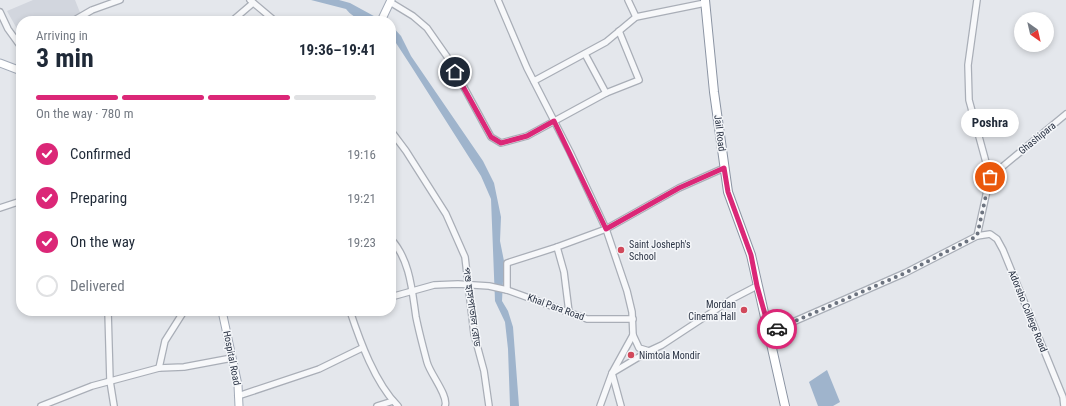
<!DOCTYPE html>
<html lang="en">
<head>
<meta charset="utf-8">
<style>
  :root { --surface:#fff; --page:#f6f6f7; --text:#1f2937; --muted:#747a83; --line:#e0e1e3; --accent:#db2777 }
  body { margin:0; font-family:"Roboto Condensed","Noto Sans Bengali",sans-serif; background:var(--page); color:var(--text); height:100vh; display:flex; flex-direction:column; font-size:15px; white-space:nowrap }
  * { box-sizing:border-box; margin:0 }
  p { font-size:13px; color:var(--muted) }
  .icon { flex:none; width:22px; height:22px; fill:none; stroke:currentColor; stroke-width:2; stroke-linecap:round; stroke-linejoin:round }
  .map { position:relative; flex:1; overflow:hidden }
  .details { position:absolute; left:16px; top:16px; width:380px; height:300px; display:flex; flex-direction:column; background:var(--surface); border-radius:16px; box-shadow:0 2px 6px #0003 }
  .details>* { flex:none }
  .needle { width:26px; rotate:146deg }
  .controls { position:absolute; left:1014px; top:12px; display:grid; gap:8px }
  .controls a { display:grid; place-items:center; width:40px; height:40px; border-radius:50%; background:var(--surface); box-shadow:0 2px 6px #0003; font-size:20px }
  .pin { position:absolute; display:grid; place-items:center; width:34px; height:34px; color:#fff; margin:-17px; border:2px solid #fff; border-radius:50%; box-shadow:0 1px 4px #0007 }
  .courier { position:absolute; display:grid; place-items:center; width:40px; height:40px; margin:-20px; border:3px solid #db2777; border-radius:50%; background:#fff; color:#222; box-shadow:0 1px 5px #0007 }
  .bubble { position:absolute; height:28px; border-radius:14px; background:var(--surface); box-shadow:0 2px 6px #0003; font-size:13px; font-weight:700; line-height:28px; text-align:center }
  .overview em { font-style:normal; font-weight:700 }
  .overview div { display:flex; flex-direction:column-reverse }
  .overview { display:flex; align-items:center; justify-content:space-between; height:68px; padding:0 20px }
  h1 { font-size:26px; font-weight:700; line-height:30px }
  .bar { display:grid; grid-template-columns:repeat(4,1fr); gap:6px 4px; align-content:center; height:48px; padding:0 20px }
  .bar i { height:5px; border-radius:3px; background:var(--line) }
  .bar .active { background:var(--accent) }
  .bar p { grid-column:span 4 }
  ol { padding:0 20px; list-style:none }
  li { display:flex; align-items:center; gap:12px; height:44px }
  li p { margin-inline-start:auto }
  li .icon { padding:4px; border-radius:50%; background:var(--accent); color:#fff; stroke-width:4 }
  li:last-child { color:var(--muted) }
  li i { width:22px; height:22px; border:2px solid var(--line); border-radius:50% }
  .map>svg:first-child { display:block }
  .built { fill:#d2d6de }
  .water { fill:#9fb4cc }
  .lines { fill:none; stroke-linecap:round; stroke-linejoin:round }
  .minor-casing { stroke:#a9aeb7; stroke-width:8 }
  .major-casing { stroke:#a3abb8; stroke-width:9 }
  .highway-casing { stroke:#8b94a3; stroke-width:10 }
  .minor { stroke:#f7f8fa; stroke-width:5.5 }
  .major { stroke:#fff; stroke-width:7 }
  .highway { stroke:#fff; stroke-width:8 }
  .done { stroke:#6c737f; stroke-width:4; stroke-dasharray:0 7.2 }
  .route { stroke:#db2777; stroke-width:5 }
  .poi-dot { fill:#d1495b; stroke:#f4f6f9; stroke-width:1.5 }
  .labels { text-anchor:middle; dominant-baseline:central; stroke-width:3; stroke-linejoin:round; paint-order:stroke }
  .street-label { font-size:10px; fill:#2b3445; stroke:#f4f6f9 }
  .poi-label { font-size:10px; fill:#2b3445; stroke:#f4f6f9; text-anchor:start }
</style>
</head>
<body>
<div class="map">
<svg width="1066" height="406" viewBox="0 0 1066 406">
  <rect width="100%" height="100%" fill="#e4e7ec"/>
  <polygon class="built" points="33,0 75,0 81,15 70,21 21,21 21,36 7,11"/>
  <g class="water">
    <path d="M311 0H339L350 3 383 21C369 21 355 21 346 9Z"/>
    <polygon points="391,25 401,36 411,56 483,161 494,183 501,217 500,241 504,261 502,301 508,311 513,327 519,406 510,406 508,349 505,322 495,301 491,199 481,176 411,66 396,43 391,39"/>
    <polygon points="827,370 840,402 833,406 818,406 809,382"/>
  </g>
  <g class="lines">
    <defs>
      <g id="minor">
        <polyline points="250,0 275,21"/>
        <polyline points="498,0 527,68 570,152 606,229 627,291 632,312 633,335 612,373 621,406"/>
        <polyline points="628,0 636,17"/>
        <polyline points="390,2 413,16 427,28 448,58 491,137 501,143 527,136 606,93 639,80 619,31"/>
        <polyline points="0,12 8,29 21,47"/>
        <polyline points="73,21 92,10 120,0"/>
        <polyline points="232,21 253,3"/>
        <polyline points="585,54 606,93"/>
        <polyline points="534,81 606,42 636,17 705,3"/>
        <polyline points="391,131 406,151 446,214 465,257 474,334 484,371 489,406"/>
        <polyline points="990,177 1066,114"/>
        <polyline points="0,208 21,201"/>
        <polyline points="977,236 990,177 969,100 968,65 977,0"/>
        <path d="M391 239C410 260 412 290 416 317 419 332 423 347 427 362 430 374 449 396 445 406"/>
        <polyline points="507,290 507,263 557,247"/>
        <polyline points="391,297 434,285 458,284 489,286 507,290 587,319 633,319"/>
        <polyline points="108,311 110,381 114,406"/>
        <path d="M350 311C360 341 375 383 398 406"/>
        <polyline points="569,312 564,272 557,247 606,229 679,188 724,168"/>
        <polyline points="770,332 905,273 977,236 990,234 997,239 1003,250 1063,397 1064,406"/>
        <polyline points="633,335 639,348 649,351"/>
        <polyline points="159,368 165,341 184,311"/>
        <polyline points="238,396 319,369 362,348"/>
        <polyline points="41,406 92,386 159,368 184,367 232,358"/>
        <polyline points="377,406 393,401"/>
        <polyline points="600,406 612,373 649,351 662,345 732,299 757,286"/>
      </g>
      <g id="major">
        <polyline points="381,21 391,0"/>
        <polyline points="0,63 21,71"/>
        <polyline points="222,311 238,385 239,406"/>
      </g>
      <polyline id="highway" points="705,0 714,92 728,192 751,255 785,406"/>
    </defs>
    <use href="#minor" class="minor-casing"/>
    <use href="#major" class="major-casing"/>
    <use href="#highway" class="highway-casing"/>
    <use href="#minor" class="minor"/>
    <use href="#major" class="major"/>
    <use href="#highway" class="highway"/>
  </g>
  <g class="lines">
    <polyline class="done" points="777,329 905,273 977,236 990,177"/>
    <polyline class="route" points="455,72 491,137 501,143 527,136 554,121 606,229 679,188 724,168 728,192 751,255 757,286 770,332 777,329"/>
  </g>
  <g class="poi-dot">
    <circle cx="621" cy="250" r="4"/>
    <circle cx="744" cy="310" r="4"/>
    <circle cx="631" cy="355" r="4"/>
  </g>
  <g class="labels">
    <g class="street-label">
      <text transform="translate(720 133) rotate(83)">Jail Road</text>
      <text transform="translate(1037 138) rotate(-39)">Ghashipara</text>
      <text transform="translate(472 307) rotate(82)">পশু হাসপাতাল রোড</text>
      <text transform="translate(556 307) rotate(20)">Khal Para Road</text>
      <text transform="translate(1028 311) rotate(68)">Adorsho College Road</text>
      <text transform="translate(232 358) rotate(79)">Hospital Road</text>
    </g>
    <g class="poi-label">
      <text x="629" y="244">Saint Josheph's<tspan x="629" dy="12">School</tspan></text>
      <text x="736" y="304" text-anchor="end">Mordan<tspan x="736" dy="12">Cinema Hall</tspan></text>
      <text x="639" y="355">Nimtola Mondir</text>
    </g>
  </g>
</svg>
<div class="controls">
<a><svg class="needle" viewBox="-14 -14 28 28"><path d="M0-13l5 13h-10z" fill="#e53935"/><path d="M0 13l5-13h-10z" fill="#747a83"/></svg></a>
</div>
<div class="pin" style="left:990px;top:177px;background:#ea580c"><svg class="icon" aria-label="bag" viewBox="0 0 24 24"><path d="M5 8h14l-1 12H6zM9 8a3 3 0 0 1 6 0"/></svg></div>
<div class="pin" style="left:455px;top:72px;background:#1f2937"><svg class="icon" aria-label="home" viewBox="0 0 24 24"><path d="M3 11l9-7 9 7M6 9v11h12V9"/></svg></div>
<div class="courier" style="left:777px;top:329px"><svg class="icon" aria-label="car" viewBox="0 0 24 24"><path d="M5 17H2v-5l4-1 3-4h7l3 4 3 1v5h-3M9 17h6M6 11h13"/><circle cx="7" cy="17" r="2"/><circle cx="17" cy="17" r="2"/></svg></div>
<div class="bubble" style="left:961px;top:109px;width:58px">Poshra</div>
<section class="details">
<div class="overview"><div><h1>3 min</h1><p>Arriving in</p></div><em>19:36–19:41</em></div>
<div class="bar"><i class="active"></i><i class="active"></i><i class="active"></i><i></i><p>On the way · 780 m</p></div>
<ol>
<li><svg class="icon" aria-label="check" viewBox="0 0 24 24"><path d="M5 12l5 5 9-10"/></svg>Confirmed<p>19:16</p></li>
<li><svg class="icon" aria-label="check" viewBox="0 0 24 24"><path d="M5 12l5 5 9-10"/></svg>Preparing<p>19:21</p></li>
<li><svg class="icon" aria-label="check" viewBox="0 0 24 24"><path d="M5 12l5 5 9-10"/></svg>On the way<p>19:23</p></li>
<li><i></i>Delivered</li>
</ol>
</section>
</div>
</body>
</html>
